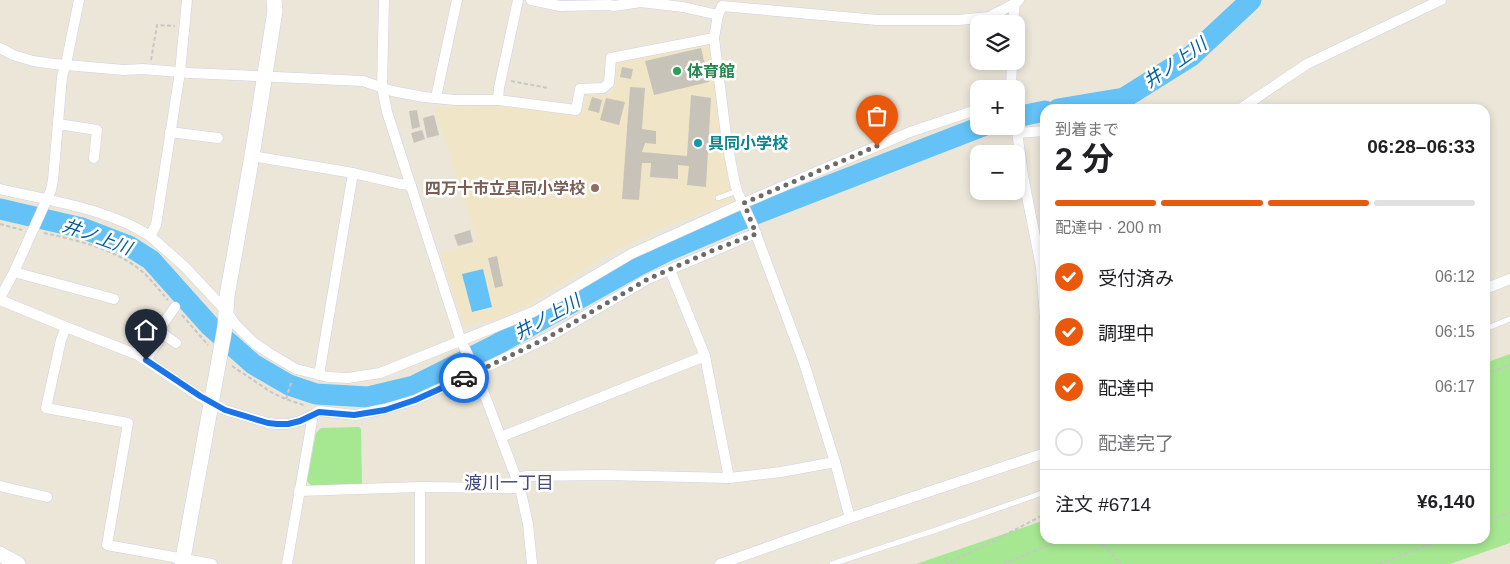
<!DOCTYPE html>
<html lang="ja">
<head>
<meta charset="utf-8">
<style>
  :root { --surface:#fff; --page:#f6f6f6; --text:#202124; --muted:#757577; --line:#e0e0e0; --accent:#ea580c }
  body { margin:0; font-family:Helvetica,"Noto Sans JP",sans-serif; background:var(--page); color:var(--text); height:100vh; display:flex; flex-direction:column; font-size:19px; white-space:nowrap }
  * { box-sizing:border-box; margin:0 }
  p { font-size:16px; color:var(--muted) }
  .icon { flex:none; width:28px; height:28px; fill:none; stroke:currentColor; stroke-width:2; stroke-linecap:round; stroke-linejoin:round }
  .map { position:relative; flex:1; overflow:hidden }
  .panel { position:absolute; left:1040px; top:104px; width:450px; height:440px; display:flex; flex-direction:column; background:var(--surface); border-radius:15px; box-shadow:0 2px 8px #0003 }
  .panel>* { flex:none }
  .tools { position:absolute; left:970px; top:15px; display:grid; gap:10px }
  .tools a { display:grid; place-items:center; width:55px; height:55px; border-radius:10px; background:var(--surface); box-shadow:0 2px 8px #0003; font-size:25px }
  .pin { position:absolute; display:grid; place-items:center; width:42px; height:42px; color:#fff; margin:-51px -21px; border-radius:50% 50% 50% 0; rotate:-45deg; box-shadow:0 0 5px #0007 }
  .pin .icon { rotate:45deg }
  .courier { position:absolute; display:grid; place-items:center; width:50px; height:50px; margin:-25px; border:4px solid #1a73e8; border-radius:50%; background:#fff; color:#222; box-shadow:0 1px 6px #0007 }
  .headline em { font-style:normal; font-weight:700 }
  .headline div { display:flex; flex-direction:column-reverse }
  .headline { display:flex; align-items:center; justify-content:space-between; height:85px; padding:0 15px }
  h1 { font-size:32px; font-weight:700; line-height:38px }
  .bar { display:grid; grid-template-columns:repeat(4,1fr); gap:8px 5px; align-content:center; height:60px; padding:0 15px }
  .bar i { height:6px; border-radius:4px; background:var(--line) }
  .bar .active { background:var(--accent) }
  .bar p { grid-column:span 4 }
  .line { display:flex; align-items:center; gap:12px; padding:0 15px; border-top:1px solid var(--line) }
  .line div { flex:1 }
  ol { padding:0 15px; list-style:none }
  li { display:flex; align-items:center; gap:15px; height:55px }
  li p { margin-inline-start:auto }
  li .icon { padding:5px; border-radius:50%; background:var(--accent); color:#fff; stroke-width:4 }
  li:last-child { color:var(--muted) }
  li i { width:28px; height:28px; border:2px solid var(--line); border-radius:50% }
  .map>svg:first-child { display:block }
  .education { fill:#f0e6c7 }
  .green { fill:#a6e791 }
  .water { fill:#64c2f7 }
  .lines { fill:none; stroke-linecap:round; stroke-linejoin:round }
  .river { stroke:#64c2f7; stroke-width:21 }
  .building { fill:#c7c3b9 }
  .lane-casing { stroke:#ced0e3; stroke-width:6 }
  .street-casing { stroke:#ced0e3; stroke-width:11 }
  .secondary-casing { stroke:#ced0e3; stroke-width:16 }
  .path { stroke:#c7c7c7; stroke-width:2; stroke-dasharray:4 2.5; stroke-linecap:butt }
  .lane { stroke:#fff; stroke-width:5 }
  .street { stroke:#fff; stroke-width:10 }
  .secondary { stroke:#fff; stroke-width:15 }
  .done { stroke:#6d6b67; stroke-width:5; stroke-dasharray:0 9 }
  .route { stroke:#1a73e8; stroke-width:6 }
  .leisure-dot { fill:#2e9e5b; stroke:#fff; stroke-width:2 }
  .culture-dot { fill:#0f9aa8; stroke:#fff; stroke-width:2 }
  .education-dot { fill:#8d6e63; stroke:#fff; stroke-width:2 }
  .labels { text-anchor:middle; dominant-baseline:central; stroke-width:5; stroke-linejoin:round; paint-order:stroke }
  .leisure-label { font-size:16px; font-weight:bold; fill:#27864d; stroke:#fff; text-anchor:start }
  .culture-label { font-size:16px; font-weight:bold; fill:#0d838f; stroke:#fff; text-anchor:start }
  .education-label { font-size:16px; font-weight:bold; fill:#785e54; stroke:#fff; text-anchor:end }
  .water-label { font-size:18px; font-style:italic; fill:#045da2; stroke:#fff }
  .neighbourhood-label { font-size:18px; fill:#464b7c; stroke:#fff }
</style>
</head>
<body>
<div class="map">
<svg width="1510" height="564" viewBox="0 0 1510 564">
  <rect width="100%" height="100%" fill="#ece6d9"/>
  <polygon class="education" points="709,44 729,184 735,201 713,208 660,229 613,251 523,308 498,318 464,326 440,253 478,244 434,107 501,106 582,114 588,94 608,95 615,87 616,71 619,61"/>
  <g class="green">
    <polygon points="1510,354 1510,543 1450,564 916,564 1045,520 1045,539 1485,539 1485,363"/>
    <polygon points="359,427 361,429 362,485 311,485 307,481 316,433 321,428"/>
  </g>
  <polygon class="water" points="483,269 492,307 472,312 462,274"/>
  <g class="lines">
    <g class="river">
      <polyline points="1058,109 1124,98 1191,56 1251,0"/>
      <polyline points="1016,117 1045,111"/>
      <polyline points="0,209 82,228 129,246 151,260 210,326 253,364 289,385 316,394 368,397 414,386 496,345 639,265 667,251 735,222 983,126"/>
    </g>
  </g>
  <g class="building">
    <polygon points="701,48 709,82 654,95 645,61"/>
    <polygon points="622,67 633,69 631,79 620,77"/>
    <polygon points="630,87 645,88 642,129 656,131 656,144 645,143 642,152 687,156 691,95 711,98 706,187 687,185 689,166 678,165 678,179 650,177 651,163 642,163 639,200 622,199"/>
    <polygon points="592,97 602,100 599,113 588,110"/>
    <polygon points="606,98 625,102 619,125 600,120"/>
    <polygon points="417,110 420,127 412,129 409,111"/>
    <polygon points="434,115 439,135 427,138 423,118"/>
    <polygon points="422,130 425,139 414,143 411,133"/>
    <polygon points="470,230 473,242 458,246 454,235"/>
    <polygon points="497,256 503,286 495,288 488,258"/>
  </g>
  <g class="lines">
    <defs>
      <g id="lane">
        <polyline points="718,198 737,191"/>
        <polyline points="1485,329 1510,319"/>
        <polyline points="832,564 936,530 1045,492"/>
      </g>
      <g id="street">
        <polyline points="384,0 382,87 387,112 461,341 474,367 520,488 528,524 532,564"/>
        <polyline points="531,0 560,6 609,5 614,6 641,2 683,7 718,15 721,8"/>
        <polyline points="722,6 877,20 958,20 989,17 1014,4 1019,0"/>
        <polyline points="718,15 714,38 727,143 734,179 737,191 753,226 804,363 835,462 850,518"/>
        <polyline points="1013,24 1015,0"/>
        <polyline points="0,48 13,55 33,61 54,64 124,70 143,69 190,73 363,81 392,91 424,97 455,100 498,100 576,110 580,89 603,88 609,83 611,58 714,38"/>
        <polyline points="1011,89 1012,61"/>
        <polyline points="436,97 457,0"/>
        <polyline points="498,100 499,88 518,0"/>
        <polyline points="1240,109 1307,64 1441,0"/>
        <polyline points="58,124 97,130 94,158"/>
        <polyline points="1016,124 1023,176 1041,267 1045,318"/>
        <polyline points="170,132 218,138"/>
        <polyline points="1018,133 1045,131"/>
        <polyline points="252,156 353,173 400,184 411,185"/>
        <path d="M0 189C50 201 106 208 150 236L156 225 180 72 187 0"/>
        <polyline points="150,236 185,267 226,311 236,325 254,343 269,353 296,369 328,377 348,378 380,373 533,312 631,254 744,203 910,132 979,109"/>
        <polyline points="670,270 705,356 729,478"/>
        <polyline points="14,272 114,299"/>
        <polyline points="1485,289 1510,279"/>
        <polyline points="0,298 14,272 51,190 53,180 62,77 67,59 79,0"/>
        <polyline points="0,300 66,327 138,355 199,396 225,410 268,423 277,424 288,424 300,421 313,415"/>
        <polyline points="66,327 61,340 46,408 128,423 107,545 212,564"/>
        <polyline points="163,334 176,343"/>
        <polyline points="146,360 163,334 161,327 175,307"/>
        <polyline points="319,375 353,173"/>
        <polyline points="501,437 705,356"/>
        <polyline points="517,478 527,476 605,475 729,478 781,472 835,462"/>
        <polyline points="0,486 47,497"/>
        <polyline points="420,487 420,564"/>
        <polyline points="299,491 420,487 520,488"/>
        <polyline points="287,564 313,415 319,411 355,415 385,409 415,400 476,372 547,338 648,279 756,233"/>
        <polyline points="720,564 850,518 1045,453"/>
      </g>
      <g id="secondary">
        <polyline points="0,554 18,564"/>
        <polyline points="182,564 225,327 227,296 252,156 275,11 274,0"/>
      </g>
    </defs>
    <use href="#lane" class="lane-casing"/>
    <use href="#street" class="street-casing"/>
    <use href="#secondary" class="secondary-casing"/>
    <g class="path">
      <polyline points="151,60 157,25 175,26"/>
      <polyline points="511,81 548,88"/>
      <polyline points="0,224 22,230"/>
      <path d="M44 233C77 240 119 250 145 274 153 282 160 291 168 300"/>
      <polyline points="182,315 208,345"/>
      <polyline points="232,366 271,392 283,398 306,406"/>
      <polyline points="1485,374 1510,365"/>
      <polyline points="286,399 292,380"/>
      <polyline points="1485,523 1510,512"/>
      <polyline points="1098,539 1121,564"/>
      <polyline points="945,564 984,546 1045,514"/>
      <polyline points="1003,564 1064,539"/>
      <polyline points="1379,564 1444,539"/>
    </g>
    <use href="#lane" class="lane"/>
    <use href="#street" class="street"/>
    <use href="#secondary" class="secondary"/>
  </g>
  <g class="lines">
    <polyline class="done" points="464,378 547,338 648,279 716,249 756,234 744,203 877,146"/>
    <polyline class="route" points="146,360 200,396 225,410 268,423 277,424 288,424 300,421 319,412 354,415 385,410 415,400 464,378"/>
  </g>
  <circle class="leisure-dot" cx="677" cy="71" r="5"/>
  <circle class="culture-dot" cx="698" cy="143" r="5"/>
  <circle class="education-dot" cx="595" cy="188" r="5"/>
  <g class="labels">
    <g class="leisure-label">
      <text x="687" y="71">体育館</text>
    </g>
    <g class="culture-label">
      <text x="708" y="143">具同小学校</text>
    </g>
    <g class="education-label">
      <text x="585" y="188">四万十市立具同小学校</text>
    </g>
    <g class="water-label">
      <text transform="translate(1175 63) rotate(-35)">井ノ上川</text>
      <text transform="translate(97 237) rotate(20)">井ノ上川</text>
      <text transform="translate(547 317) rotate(-29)">井ノ上川</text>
    </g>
    <g class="neighbourhood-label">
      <text x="509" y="483">渡川一丁目</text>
    </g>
  </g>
</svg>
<div class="tools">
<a><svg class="icon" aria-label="layers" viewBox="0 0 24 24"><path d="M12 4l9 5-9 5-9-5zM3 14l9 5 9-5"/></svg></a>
<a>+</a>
<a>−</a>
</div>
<div class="pin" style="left:877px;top:146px;background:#ea580c"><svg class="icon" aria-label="bag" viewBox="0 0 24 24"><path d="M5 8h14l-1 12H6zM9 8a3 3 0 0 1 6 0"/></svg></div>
<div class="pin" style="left:146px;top:360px;background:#1f2937"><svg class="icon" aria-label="home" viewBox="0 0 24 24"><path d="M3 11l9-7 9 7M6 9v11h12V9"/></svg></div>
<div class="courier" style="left:464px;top:378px"><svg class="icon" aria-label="car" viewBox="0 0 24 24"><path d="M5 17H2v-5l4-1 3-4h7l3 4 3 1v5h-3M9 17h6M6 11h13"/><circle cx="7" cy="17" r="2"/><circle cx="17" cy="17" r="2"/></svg></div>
<section class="panel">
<div class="headline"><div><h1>2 分</h1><p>到着まで</p></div><em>06:28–06:33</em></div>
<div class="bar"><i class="active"></i><i class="active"></i><i class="active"></i><i></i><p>配達中 · 200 m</p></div>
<ol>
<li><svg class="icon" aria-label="check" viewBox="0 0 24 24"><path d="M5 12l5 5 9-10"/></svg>受付済み<p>06:12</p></li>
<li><svg class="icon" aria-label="check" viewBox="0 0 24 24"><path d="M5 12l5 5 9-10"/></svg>調理中<p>06:15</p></li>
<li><svg class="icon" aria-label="check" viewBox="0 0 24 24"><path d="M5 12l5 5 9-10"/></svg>配達中<p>06:17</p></li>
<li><i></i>配達完了</li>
</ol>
<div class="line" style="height:65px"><div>注文 #6714</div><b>¥6,140</b></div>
</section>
</div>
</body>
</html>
